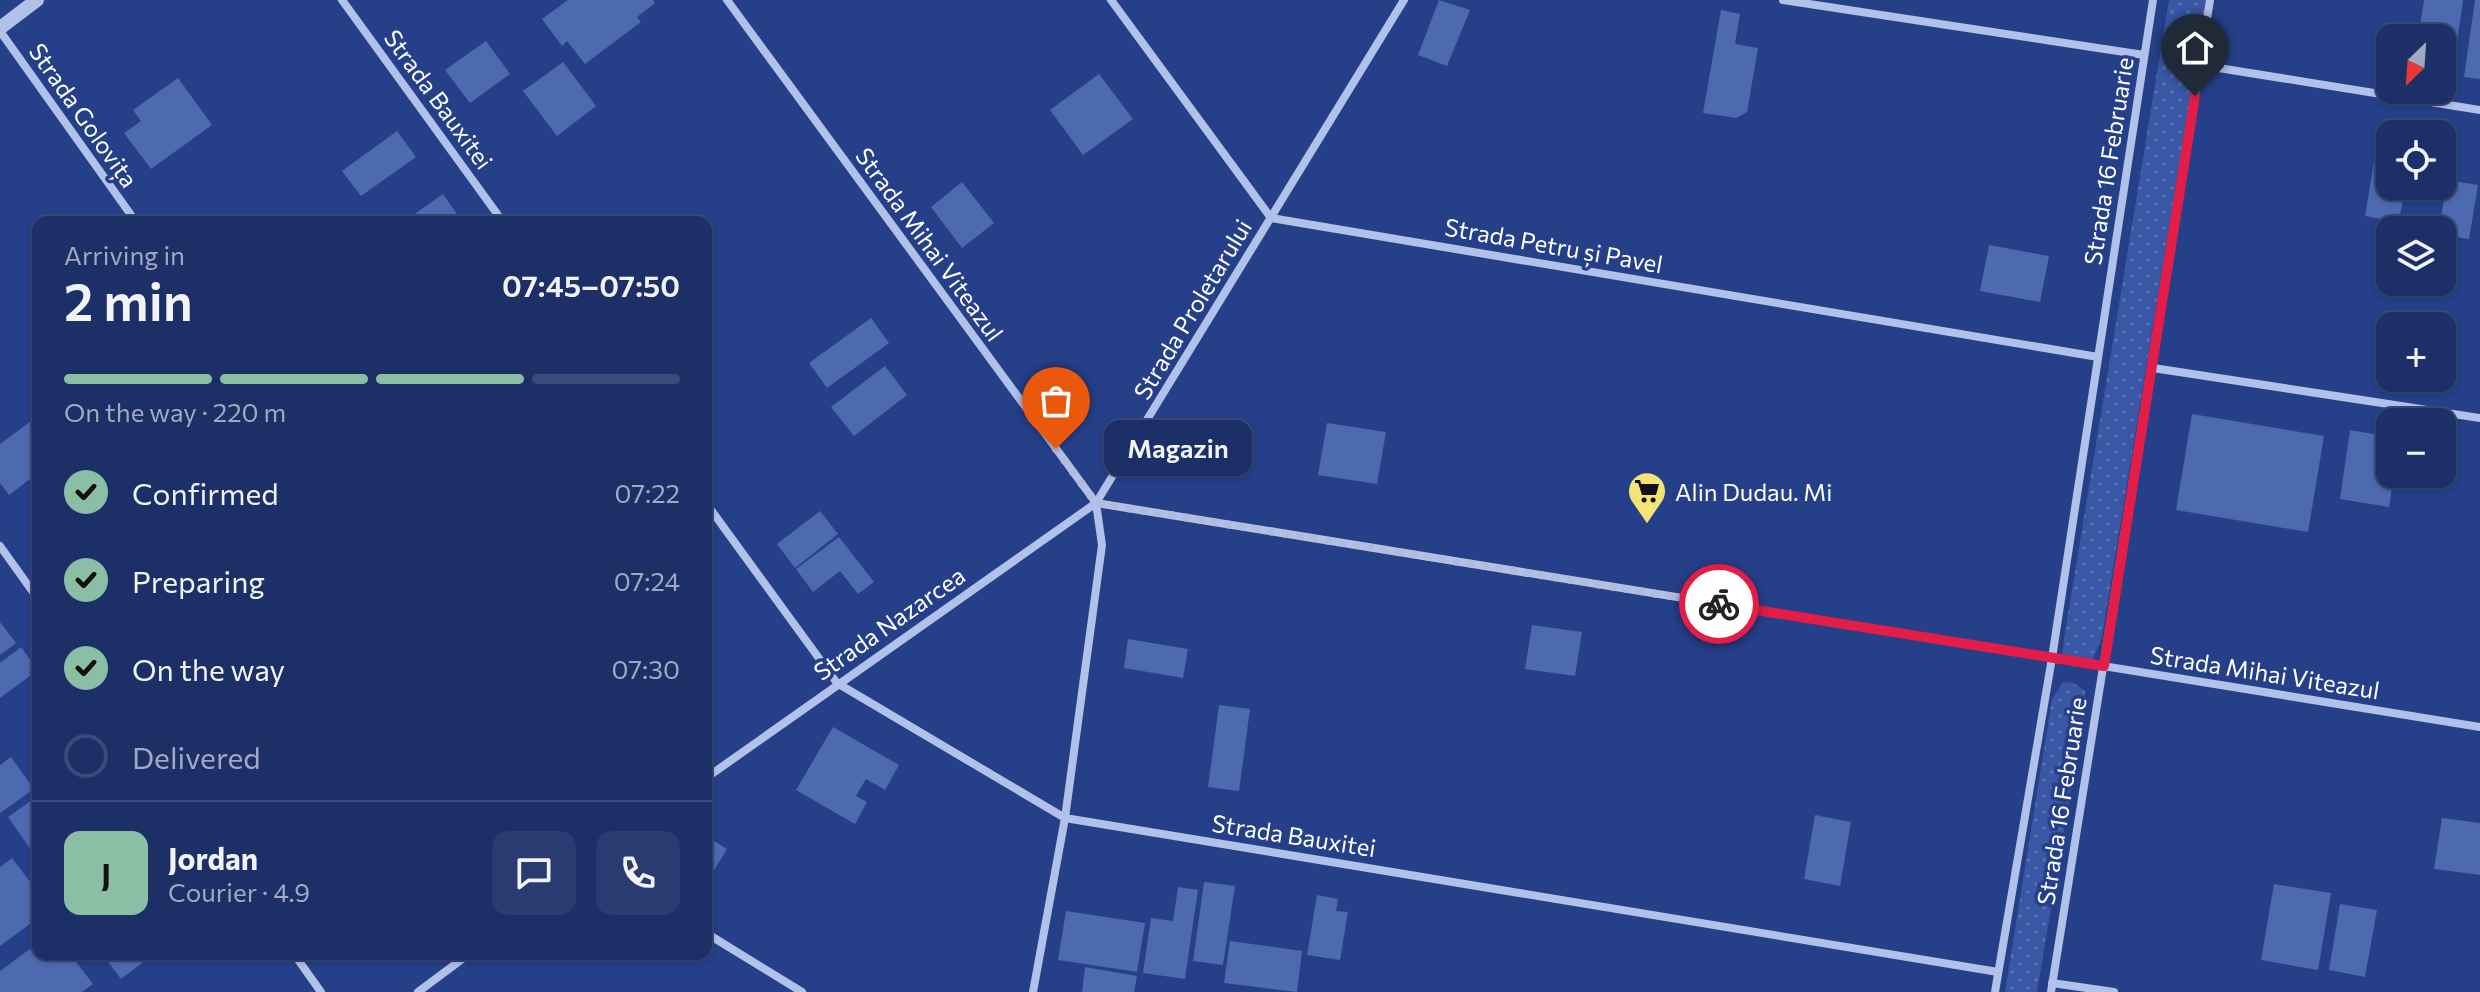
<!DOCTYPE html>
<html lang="en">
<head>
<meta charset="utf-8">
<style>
  :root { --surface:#1c2f67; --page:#293b70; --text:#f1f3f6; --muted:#a0a9c0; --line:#3a4a7b; --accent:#8abfa5 }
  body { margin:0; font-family:Commissioner,sans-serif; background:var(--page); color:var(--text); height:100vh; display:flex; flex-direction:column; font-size:30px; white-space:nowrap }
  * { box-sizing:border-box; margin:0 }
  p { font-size:26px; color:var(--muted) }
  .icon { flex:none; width:44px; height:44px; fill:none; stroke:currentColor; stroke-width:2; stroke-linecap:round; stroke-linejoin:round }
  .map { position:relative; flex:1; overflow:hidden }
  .side { position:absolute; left:32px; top:216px; width:680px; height:744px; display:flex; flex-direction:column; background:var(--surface); border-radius:16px; box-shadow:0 2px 6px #0004,0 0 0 2px var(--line) }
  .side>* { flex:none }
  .needle { width:52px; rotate:205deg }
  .controls { position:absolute; left:2376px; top:24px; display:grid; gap:16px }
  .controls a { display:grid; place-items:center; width:80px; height:80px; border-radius:16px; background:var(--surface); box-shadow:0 2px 6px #0004,0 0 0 2px var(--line); font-size:40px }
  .pin { position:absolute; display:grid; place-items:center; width:68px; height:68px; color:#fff; margin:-82px -34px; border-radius:50% 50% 50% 0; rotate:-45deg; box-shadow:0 0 8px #0007 }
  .pin .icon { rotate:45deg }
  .courier { position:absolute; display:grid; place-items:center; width:80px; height:80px; margin:-40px; border:6px solid #e11d48; border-radius:50%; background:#fff; color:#222; box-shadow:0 2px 10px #0007 }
  .bubble { position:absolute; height:56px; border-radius:16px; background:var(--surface); box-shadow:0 2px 6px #0004,0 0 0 2px var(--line); font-size:26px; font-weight:600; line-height:56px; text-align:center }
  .headline em { font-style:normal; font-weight:600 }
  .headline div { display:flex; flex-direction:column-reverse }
  .headline { display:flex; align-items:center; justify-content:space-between; height:136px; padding:0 32px }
  h1 { font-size:52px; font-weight:600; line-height:60px }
  .bar { display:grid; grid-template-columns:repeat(4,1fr); gap:12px 8px; align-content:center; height:96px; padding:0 32px }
  .bar i { height:10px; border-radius:6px; background:var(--line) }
  .bar .selected { background:var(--accent) }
  .bar p { grid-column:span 4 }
  .line { display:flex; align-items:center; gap:20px; padding:0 32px; border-top:2px solid var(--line) }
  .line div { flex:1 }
  .round { display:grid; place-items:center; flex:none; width:84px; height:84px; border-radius:16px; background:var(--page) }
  ol { padding:0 32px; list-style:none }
  li { display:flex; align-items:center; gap:24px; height:88px }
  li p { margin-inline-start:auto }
  li .icon { padding:8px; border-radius:50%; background:var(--accent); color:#111; stroke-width:4 }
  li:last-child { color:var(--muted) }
  li i { width:44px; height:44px; border:4px solid var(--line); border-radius:50% }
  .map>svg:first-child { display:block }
  .green { fill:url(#green-dots) }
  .building { fill:#4d69b0 }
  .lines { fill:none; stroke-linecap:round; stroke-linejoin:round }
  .minor { stroke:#b1c1e9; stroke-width:8 }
  .tertiary { stroke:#b1c1e9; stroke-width:14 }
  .done { stroke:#b3bcd6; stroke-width:8; stroke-dasharray:0 14.4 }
  .route { stroke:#e11d48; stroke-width:10 }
  .labels { text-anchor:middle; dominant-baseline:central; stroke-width:7; stroke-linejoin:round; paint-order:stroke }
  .street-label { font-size:24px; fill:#fff; stroke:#253f89 }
  .poi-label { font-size:24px; fill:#fff; stroke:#253f89; text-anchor:start }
</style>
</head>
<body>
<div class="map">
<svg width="2480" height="992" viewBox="0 0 2480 992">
  <defs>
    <pattern id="green-dots" width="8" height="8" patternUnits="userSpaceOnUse" patternTransform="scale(2)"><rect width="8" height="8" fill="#3957a5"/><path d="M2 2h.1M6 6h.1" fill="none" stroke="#5770b2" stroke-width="1.8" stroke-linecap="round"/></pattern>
  </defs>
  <rect width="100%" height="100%" fill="#253f89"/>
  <g class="green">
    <polygon points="2169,0 2206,0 2102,637 2092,662 2073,667 2062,660 2064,639"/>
    <polygon points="2063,682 2074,683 2085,691 2085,705 2037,992 2005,992 2052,699"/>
  </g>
  <g class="building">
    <polygon points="568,0 653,0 655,3 637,17 641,22 585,64 567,41 562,46 542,19"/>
    <polygon points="1439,0 1470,10 1447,66 1418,55"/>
    <polygon points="2424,0 2463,0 2455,57 2442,55 2442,38 2418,38"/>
    <polygon points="2475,0 2480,0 2480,79 2464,77"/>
    <polygon points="1721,10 1740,14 1735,44 1758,48 1747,112 1736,118 1703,113"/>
    <polygon points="486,41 510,74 470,103 445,70"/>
    <polygon points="563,62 596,106 557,136 523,91"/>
    <polygon points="1099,74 1133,119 1083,155 1050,110"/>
    <polygon points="178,78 212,125 151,169 124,133 141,121 133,110"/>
    <polygon points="397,131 416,157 361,196 342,171"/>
    <polygon points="2379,131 2390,133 2390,186 2405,186 2399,222 2365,216"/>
    <polygon points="2447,180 2478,185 2469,239 2442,235 2439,230"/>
    <polygon points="962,182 994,223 962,248 931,207"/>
    <polygon points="443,194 459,217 452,222 403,222"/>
    <polygon points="1989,245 2049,256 2040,302 1980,291"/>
    <polygon points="871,318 889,343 827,388 809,363"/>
    <polygon points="885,366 907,395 854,436 831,407"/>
    <polygon points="2192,414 2324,436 2308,532 2176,510"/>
    <polygon points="38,416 38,473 9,495 0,483 0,444"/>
    <polygon points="1327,423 1386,432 1377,484 1318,475"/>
    <polygon points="2350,430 2390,437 2390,474 2394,474 2389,507 2340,499"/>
    <polygon points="820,511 838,534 795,568 777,544"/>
    <polygon points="839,537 874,582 858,594 840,571 813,592 796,569"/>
    <polygon points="0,622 16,643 0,655"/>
    <polygon points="1532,625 1582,632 1575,676 1525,669"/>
    <polygon points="1128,639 1188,649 1183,678 1124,668"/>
    <polygon points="21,647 38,670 0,698 0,663"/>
    <polygon points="1219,705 1250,709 1239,791 1208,787"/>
    <polygon points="833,727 899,765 885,790 866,779 856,796 867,802 855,824 796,790"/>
    <polygon points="11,757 34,789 0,813 0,765"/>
    <polygon points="38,796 38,860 8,817"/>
    <polygon points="1815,815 1851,822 1840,886 1804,879"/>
    <polygon points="2442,818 2480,823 2480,875 2434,869"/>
    <polygon points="706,836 727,849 706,883"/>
    <polygon points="12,858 38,892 38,918 0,946 0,867"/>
    <polygon points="1204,882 1235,886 1223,965 1193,961"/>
    <polygon points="2274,884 2331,893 2318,970 2261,960"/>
    <polygon points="1178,887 1198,890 1185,979 1143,973 1151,918 1173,921"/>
    <polygon points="1317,895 1338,899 1336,911 1348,912 1340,960 1307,955"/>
    <polygon points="2340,904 2377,910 2365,977 2329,970"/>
    <polygon points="1066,911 1145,923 1137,972 1058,960"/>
    <polygon points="1230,941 1302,951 1297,992 1224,983"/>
    <polygon points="38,943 38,954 70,954 93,984 82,992 0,992 0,971"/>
    <polygon points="102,954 154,954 121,979"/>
    <polygon points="1085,967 1137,976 1134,992 1082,992"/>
  </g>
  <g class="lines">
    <g class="minor">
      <polyline points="342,0 503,222"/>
      <polyline points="727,0 1096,503 2480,727"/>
      <polyline points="1111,0 1271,218 2098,357"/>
      <polyline points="1783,0 2144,55"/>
      <polyline points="0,31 136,222"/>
      <polyline points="2200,65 2480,110"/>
      <polyline points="2153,368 2480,418"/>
      <polyline points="706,503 837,683 1065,818 1998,972"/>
      <polyline points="0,546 38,599"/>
      <polyline points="706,778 1096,503"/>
      <polyline points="706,933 802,992"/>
      <polyline points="294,954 321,992"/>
      <polyline points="2052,983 2114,992"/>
      <polyline points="418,992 469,954"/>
      <polyline points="1033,992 1065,818 1102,545 1096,503 1404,0"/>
      <polyline points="1995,992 2052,658 2153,0"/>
      <polyline points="2051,992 2210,0"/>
    </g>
    <polyline class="tertiary" points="0,28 37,0"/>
  </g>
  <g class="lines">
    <polyline class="done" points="1056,449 1096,503 1719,604"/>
    <polyline class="route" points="1719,604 2104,666 2195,96"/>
  </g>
  <defs>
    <symbol id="supermarket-pin" viewBox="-11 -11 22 30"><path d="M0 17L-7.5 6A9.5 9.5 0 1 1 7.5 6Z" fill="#f3e575" stroke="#253f89"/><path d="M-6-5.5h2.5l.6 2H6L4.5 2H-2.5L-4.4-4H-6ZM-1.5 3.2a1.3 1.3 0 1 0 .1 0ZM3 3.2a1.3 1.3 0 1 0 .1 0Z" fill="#111"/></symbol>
  </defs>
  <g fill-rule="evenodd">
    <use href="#supermarket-pin" x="1625" y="469" width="44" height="60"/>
  </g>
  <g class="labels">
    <g class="street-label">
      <text transform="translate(439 99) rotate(54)">Strada Bauxitei</text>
      <text transform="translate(84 115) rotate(55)">Strada Golovița</text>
      <text transform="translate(2108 161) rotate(-81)">Strada 16 Februarie</text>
      <text transform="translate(930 244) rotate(54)">Strada Mihai Viteazul</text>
      <text transform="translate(1554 245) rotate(10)">Strada Petru și Pavel</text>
      <text transform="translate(1192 309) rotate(-59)">Strada Proletarului</text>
      <text transform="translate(889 623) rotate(-35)">Strada Nazarcea</text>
      <text transform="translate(2265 672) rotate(9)">Strada Mihai Viteazul</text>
      <text transform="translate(2061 801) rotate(-81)">Strada 16 Februarie</text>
      <text transform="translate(1294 835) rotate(9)">Strada Bauxitei</text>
    </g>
    <g class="poi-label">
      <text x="1675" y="491">Alin Dudau. Mi</text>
    </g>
  </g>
</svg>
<div class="controls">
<a><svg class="needle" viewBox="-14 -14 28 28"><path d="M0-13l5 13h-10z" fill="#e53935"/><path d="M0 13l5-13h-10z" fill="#a0a9c0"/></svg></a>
<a><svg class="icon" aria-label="locate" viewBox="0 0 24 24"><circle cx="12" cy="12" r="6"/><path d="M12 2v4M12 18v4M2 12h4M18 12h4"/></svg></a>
<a><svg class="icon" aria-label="layers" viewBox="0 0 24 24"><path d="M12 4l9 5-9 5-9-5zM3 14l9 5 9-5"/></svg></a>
<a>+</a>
<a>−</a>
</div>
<div class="pin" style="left:1056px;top:449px;background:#ea580c"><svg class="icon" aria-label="bag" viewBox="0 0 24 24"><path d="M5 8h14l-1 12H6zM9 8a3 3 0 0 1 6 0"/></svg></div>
<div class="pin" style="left:2195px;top:96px;background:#1f2937"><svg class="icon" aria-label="home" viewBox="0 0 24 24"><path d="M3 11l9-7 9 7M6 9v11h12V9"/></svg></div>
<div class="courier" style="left:1719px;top:604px"><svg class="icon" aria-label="bike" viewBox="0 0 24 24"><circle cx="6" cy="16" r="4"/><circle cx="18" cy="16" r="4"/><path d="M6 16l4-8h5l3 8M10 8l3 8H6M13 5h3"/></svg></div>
<div class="bubble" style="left:1104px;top:420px;width:148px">Magazin</div>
<section class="side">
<div class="headline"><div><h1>2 min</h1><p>Arriving in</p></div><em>07:45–07:50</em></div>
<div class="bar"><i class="selected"></i><i class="selected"></i><i class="selected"></i><i></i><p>On the way · 220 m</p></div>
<ol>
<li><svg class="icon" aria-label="check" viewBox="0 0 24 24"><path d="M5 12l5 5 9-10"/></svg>Confirmed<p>07:22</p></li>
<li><svg class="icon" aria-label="check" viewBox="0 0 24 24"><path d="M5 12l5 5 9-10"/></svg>Preparing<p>07:24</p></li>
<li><svg class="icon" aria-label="check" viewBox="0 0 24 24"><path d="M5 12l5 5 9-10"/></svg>On the way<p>07:30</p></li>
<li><i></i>Delivered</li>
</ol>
<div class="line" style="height:144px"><b class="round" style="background:var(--accent);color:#111">J</b><div><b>Jordan</b><p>Courier · 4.9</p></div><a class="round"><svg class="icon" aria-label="chat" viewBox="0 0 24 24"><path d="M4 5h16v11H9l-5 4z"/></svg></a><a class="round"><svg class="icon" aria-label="phone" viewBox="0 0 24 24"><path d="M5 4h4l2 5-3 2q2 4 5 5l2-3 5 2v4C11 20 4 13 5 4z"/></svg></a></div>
</section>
</div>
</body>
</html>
